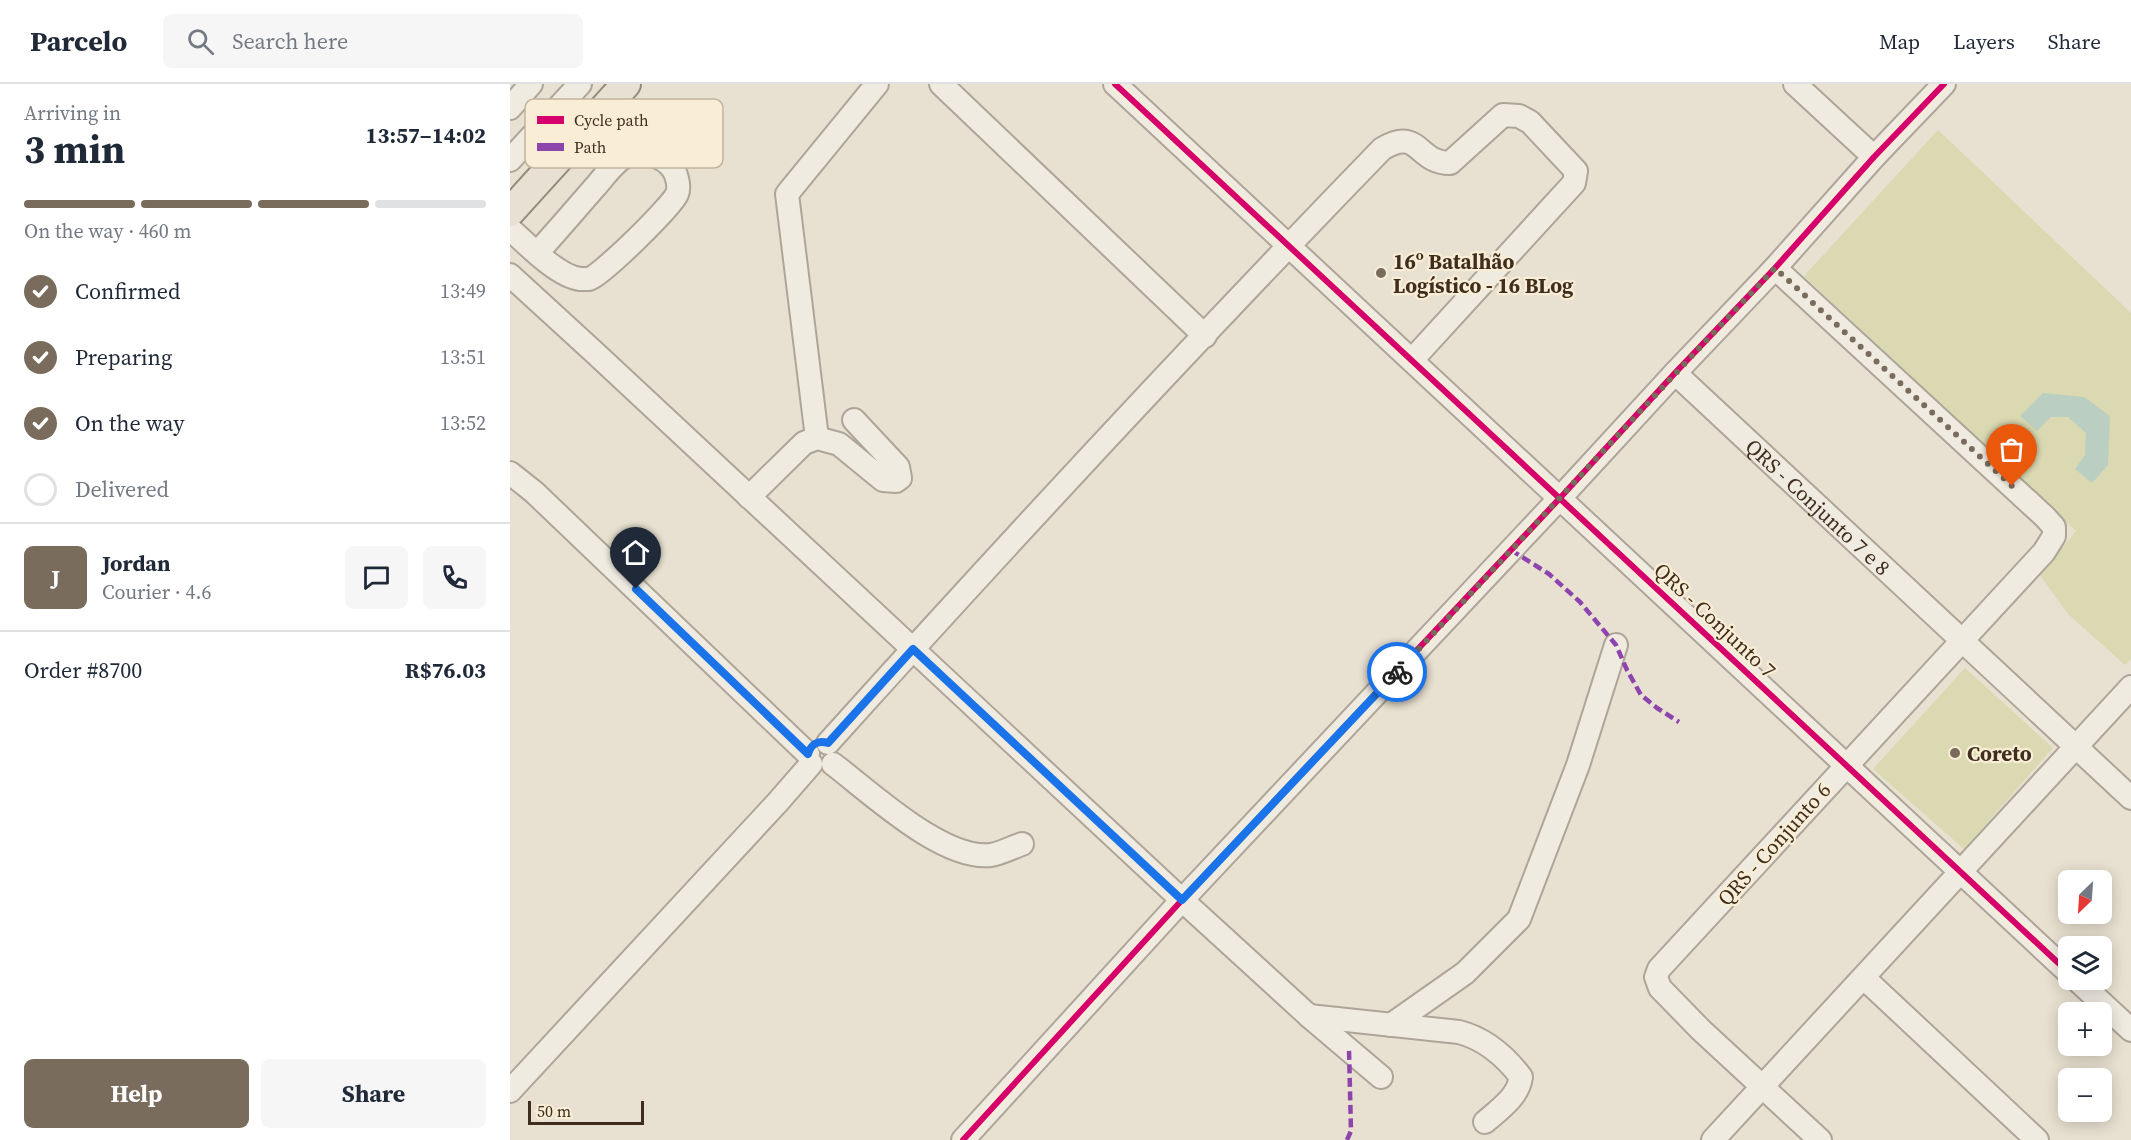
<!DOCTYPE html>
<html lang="en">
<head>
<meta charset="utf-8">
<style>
  :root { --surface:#fff; --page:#f6f6f7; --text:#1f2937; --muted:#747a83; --line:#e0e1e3; --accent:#7a6c5c }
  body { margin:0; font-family:"Source Serif 4",serif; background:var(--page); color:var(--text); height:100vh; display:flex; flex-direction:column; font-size:22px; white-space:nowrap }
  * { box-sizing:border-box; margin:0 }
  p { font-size:20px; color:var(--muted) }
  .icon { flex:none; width:33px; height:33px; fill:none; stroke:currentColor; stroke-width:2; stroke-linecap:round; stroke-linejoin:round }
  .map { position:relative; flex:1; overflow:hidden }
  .drawer { display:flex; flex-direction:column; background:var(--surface); width:510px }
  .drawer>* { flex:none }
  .needle { width:39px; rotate:205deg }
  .tools { position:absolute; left:1548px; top:786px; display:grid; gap:12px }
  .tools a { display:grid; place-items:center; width:54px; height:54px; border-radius:9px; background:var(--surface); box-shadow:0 3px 15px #0003; font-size:30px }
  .scale { position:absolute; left:18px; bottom:15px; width:116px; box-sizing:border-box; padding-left:6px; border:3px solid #3f2d1e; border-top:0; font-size:16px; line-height:21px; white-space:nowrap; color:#3f2d1e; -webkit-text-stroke:4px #f9eed5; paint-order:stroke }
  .pin { position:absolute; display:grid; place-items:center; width:51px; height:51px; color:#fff; margin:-62px -26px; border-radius:50% 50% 50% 0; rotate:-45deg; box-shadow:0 0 6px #0007 }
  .pin .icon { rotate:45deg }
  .courier { position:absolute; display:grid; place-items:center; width:60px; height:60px; margin:-30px; border:4px solid #1a73e8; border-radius:50%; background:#fff; color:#222; box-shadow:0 2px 8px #0007 }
  .overview em { font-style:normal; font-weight:700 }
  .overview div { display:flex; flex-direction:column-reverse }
  .overview { display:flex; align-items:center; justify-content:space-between; height:102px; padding:0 24px }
  h1 { font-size:39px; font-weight:700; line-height:45px }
  .bar { display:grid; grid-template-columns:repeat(4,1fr); gap:9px 6px; align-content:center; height:72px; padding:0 24px }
  .bar i { height:8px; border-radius:4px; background:var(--line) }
  .bar .on { background:var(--accent) }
  .bar p { grid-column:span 4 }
  .line { display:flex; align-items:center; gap:15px; padding:0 24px; border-top:2px solid var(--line) }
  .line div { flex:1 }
  .round { display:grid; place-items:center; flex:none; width:63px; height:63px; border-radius:9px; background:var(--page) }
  ol { padding:0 24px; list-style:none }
  li { display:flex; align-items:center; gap:18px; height:66px }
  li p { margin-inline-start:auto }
  li .icon { padding:6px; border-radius:50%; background:var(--accent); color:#fff; stroke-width:4 }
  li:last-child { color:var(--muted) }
  li i { width:33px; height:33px; border:3px solid var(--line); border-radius:50% }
  .primary-button { display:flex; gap:12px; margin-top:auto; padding:12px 24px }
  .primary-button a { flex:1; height:69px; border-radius:9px; background:var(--accent); color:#fff; font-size:24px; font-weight:700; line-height:69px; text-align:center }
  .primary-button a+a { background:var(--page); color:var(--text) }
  header { display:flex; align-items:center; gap:36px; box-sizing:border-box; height:84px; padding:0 30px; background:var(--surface); border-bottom:2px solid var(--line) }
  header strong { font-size:28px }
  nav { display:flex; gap:33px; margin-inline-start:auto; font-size:21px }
  .search { width:420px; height:54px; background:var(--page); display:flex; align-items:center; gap:15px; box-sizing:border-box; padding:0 21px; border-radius:9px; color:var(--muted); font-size:22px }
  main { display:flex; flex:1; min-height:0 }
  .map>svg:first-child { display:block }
  .green { fill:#dad9b1 }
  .water { fill:#bacec2 }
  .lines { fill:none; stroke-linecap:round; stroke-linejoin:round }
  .minor-casing { stroke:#aea598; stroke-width:26 }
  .major-casing { stroke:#938a7f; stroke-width:32 }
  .minor { stroke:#f0ebe1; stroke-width:22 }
  .major { stroke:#e8e1d3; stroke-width:28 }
  .quiet { stroke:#8e44ad; stroke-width:4.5; stroke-dasharray:9 4.5; stroke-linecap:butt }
  .cycleway-casing { stroke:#f9eed5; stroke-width:10 }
  .cycleway { stroke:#d6006c; stroke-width:6 }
  .done { stroke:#7a6c5c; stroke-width:6; stroke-dasharray:0 10.8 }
  .route { stroke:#1a73e8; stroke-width:8 }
  .poi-dot { fill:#7a6c5c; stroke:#f9eed5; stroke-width:2 }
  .labels { text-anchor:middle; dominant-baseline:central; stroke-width:4.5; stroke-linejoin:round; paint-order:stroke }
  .poi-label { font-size:21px; font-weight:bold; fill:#3f2d1e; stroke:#f9eed5; text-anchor:start }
  .street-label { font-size:21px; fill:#3f2d1e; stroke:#f9eed5 }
  .key { fill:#f9eed5; stroke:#c1b49e; stroke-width:1.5 }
  .key-label { font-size:16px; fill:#3f2d1e }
</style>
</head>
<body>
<header>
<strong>Parcelo</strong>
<div class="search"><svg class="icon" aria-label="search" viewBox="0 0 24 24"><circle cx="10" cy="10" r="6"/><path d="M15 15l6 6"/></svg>Search here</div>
<nav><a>Map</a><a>Layers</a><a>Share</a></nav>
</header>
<main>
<section class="drawer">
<div class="overview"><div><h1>3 min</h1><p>Arriving in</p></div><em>13:57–14:02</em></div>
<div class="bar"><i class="on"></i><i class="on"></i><i class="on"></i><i></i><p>On the way · 460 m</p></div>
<ol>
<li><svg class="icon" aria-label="check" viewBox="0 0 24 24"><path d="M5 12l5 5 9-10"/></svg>Confirmed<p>13:49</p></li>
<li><svg class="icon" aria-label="check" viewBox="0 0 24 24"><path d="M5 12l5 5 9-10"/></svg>Preparing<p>13:51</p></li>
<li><svg class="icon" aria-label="check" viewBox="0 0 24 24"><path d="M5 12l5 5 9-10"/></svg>On the way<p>13:52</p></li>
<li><i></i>Delivered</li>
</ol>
<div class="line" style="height:108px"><b class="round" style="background:var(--accent);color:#fff">J</b><div><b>Jordan</b><p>Courier · 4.6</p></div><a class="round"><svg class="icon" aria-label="chat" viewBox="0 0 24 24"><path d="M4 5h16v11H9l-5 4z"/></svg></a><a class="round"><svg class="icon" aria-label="phone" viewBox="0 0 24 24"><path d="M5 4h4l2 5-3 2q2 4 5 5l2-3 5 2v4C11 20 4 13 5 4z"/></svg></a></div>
<div class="line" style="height:78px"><div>Order #8700</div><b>R$76.03</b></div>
<div class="primary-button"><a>Help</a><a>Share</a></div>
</section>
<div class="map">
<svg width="1621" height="1056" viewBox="0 0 1621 1056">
  <rect width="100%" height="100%" fill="#e8e0d0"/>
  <g class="green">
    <polygon points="1428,46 1621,229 1621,575 1615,581 1557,529 1530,491 1566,447 1294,192"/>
    <polygon points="1455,584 1543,664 1454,765 1363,685"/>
  </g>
  <polygon class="water" points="1533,309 1574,313 1600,332 1598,381 1582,399 1565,385 1575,371 1576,349 1558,333 1541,333 1527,347 1510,332"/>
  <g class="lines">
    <defs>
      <g id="minor">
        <polyline points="431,0 695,252"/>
        <polyline points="605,0 1558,888"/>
        <polyline points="1285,0 1364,73"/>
        <polyline points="0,24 21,0"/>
        <polyline points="0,76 70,0"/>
        <path d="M0 145C17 160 47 192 70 195 73 195 76 195 79 195 92 191 161 123 167 110 170 103 167 90 162 84 153 72 130 64 117 71 105 77 94 93 85 103 66 125 47 147 28 168"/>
        <polyline points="1265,184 1535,433 1544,443 1544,452 1534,468 1149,885 1146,893 1150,904 1191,946 1310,1056"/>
        <polyline points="0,191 84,268 672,816 799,932 871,993"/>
        <path id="s1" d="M1165 289 1621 714"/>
        <polyline points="307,354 277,110 367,0"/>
        <polyline points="0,389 24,408 298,670"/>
        <polyline points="239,413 294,359 307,354 329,360 373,396 386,397 390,394 388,383 344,336"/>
        <path d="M318 659C499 458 684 259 872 65 910 42 906 79 940 79L993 31 1009 32 1020 38 1066 87 1064 99 902 276"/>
        <path d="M323 680C360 708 433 777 481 771 492 769 503 763 512 760"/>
        <polyline points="1354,894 1527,1056"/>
        <polyline points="1567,896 1621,946"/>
        <path d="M799 932 949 948C976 955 995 972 1011 993 1008 1013 990 1025 975 1038"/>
        <polyline points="881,941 955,889 1009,835 1068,681 1106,561"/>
        <polyline points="0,1007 267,719 301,680"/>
        <polyline points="453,1056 672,816 1050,414 1165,289 1265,184 1364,73 1434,0"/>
        <polyline points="1203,1056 1621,603"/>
      </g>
      <polyline id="major" points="0,128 116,0"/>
    </defs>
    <use href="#minor" class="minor-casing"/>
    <use href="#major" class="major-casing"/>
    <use href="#minor" class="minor"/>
    <use href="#major" class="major"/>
    <g class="quiet">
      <polyline points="1001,466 1039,490 1070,518 1106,561 1117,586 1131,611 1147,624 1169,638"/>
      <polyline points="837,1056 841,1047 839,966"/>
    </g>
    <defs>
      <g id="cycleway">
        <polyline points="605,0 1558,888"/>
        <polyline points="453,1056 672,816 1050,414 1165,289 1265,184 1364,73 1434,0"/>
      </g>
    </defs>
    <use href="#cycleway" class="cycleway-casing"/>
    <use href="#cycleway" class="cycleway"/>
  </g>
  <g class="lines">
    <path class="done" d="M887 588C1014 454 1138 317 1265 184L1502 402"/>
    <path class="route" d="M126 505 298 670C301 660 308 656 318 659L403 565 672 816 887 588"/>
  </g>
  <g class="poi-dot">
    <circle cx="871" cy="189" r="6"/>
    <circle cx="1445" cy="669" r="6"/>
  </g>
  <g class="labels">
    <g class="poi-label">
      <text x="883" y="177">16º Batalhão<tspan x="883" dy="24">Logístico - 16 BLog</tspan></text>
      <text x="1457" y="669">Coreto</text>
    </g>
    <g class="street-label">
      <text stroke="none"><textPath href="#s1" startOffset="196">QRS - Conjunto 7 e 8</textPath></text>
      <text transform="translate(1205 536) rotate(43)">QRS - Conjunto 7</text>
      <text transform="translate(1264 760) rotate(-48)">QRS - Conjunto 6</text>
    </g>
  </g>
  <rect x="15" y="15" width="198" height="69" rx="9" class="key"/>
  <rect x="27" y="32" width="27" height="8" fill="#d6006c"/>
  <rect x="27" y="59" width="27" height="8" fill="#8e44ad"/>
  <g class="key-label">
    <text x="64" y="42">Cycle path</text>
    <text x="64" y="69">Path</text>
  </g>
</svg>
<div class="tools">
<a><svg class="needle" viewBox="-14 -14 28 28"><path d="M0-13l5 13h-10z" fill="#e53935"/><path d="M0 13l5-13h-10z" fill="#747a83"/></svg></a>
<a><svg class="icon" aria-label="layers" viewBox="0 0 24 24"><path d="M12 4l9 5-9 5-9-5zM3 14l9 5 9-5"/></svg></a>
<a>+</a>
<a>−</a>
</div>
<div class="scale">50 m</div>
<div class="pin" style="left:1502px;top:402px;background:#ea580c"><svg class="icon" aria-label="bag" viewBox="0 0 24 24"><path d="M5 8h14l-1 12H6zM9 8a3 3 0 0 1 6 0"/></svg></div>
<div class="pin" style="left:126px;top:505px;background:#1f2937"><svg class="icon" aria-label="home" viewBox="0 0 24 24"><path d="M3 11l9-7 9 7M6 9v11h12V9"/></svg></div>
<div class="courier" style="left:887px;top:588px"><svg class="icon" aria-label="bike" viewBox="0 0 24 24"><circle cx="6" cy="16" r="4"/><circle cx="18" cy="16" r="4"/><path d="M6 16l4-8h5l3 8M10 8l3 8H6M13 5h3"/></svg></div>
</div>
</main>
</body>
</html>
